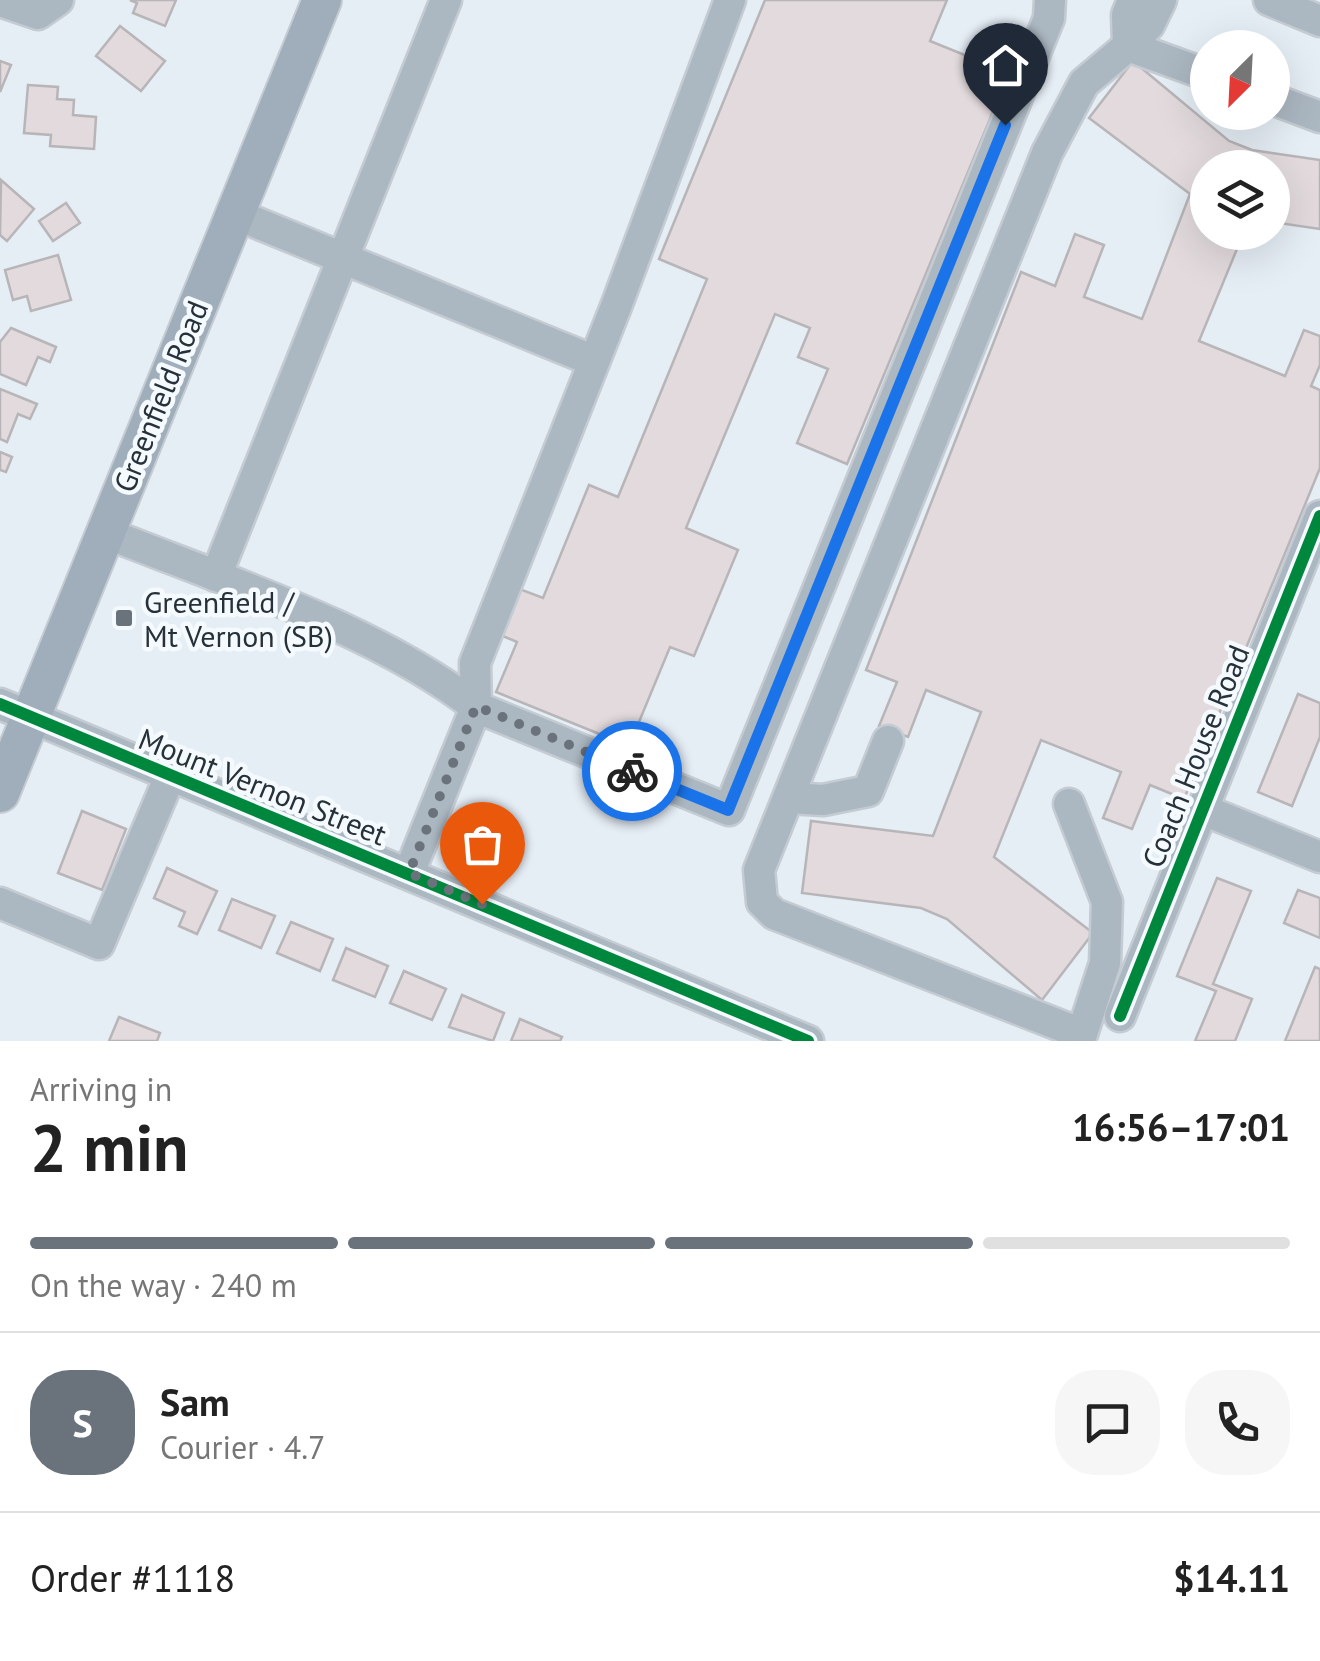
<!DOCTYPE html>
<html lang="en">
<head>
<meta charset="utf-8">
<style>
  :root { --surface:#fff; --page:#f6f6f6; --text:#222; --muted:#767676; --line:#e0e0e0; --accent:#6a737b }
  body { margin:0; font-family:"PT Sans",sans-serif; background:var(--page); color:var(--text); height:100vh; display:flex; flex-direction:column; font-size:38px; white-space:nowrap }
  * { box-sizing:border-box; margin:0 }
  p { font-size:32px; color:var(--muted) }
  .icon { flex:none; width:55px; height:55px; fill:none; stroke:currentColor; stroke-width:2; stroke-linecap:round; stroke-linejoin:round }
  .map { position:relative; height:1041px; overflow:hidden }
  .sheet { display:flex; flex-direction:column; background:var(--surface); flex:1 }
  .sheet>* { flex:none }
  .needle { width:65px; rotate:204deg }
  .fabs { position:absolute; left:1190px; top:30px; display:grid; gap:20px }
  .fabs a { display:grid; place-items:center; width:100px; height:100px; border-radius:50%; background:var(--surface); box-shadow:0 10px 40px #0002; font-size:50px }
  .pin { position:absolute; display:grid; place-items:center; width:85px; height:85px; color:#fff; margin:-102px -42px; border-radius:50% 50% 50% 0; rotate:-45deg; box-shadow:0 0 10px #0007 }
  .pin .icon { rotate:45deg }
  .courier { position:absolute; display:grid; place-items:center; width:100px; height:100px; margin:-50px; border:8px solid #1a73e8; border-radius:50%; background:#fff; color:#222; box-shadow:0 2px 12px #0007 }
  .overview em { font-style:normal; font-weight:700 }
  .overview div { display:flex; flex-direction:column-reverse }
  .overview { display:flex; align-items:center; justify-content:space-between; height:170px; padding:0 30px }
  h1 { font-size:65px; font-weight:700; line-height:75px }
  .bar { display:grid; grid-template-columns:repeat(4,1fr); gap:15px 10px; align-content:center; height:120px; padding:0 30px }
  .bar i { height:12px; border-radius:8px; background:var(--line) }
  .bar .on { background:var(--accent) }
  .bar p { grid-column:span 4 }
  .line { display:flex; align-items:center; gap:25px; padding:0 30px; border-top:2px solid var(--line) }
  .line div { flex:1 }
  .round { display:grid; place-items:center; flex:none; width:105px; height:105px; border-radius:40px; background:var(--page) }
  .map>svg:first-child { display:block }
  .building { fill:#e2dadd; stroke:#b8b5b8; stroke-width:2.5 }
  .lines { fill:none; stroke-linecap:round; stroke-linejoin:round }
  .minor-casing { stroke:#c4cbd2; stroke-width:35 }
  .major-casing { stroke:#c4cbd2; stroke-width:42 }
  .minor { stroke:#abb7c1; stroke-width:30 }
  .major { stroke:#9faeba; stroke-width:38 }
  .cycleway-casing { stroke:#f5fafe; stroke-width:19 }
  .cycleway { stroke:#00873e; stroke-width:12 }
  .done { stroke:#6a737b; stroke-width:10; stroke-dasharray:0 18 }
  .route { stroke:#1a73e8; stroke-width:12 }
  .poi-dot { fill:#6a737b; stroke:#f5fafe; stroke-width:4 }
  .labels { text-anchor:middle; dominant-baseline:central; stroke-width:9; stroke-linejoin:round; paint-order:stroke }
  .street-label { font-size:30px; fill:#273139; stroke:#f5fafe }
  .poi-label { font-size:30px; fill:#273139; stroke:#f5fafe; text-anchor:start }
</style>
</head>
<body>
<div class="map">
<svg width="1320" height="1041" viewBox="0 0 1320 1041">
  <rect width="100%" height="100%" fill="#e5edf5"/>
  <g class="building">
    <polygon points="130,0 176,0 165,26 133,13 137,3"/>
    <polygon points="765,0 947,0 930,41 1009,73 847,464 797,443 828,369 798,357 810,328 775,314 686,528 738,550 694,656 670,647 629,746 496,692 517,642 498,634 517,588 543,598 589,485 618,497 707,279 659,259"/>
    <polygon points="120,26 165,61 141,91 96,56"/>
    <polygon points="0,61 11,65 0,92"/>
    <polygon points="1133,61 1229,141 1252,150 1320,160 1320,229 1272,222 1272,168 1208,168 1208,232 1244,232 1199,341 1285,376 1304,330 1320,336 1320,365 1311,386 1320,390 1320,468 1184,799 1150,785 1132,829 1103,818 1121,772 1041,740 994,857 1093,933 1042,1000 947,919 921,908 802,893 811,821 933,836 981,712 926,690 908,737 879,726 897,682 866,670 1021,272 1055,286 1075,234 1104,245 1084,297 1142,319 1190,194 1089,118"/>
    <polygon points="28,85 58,87 57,99 74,100 73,115 96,117 94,149 50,146 51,135 24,133"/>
    <polygon points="1,180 34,209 7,241 0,235"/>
    <polygon points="66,203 80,223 53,241 39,221"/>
    <polygon points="58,255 71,300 31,311 27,296 13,300 5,270"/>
    <polygon points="11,328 56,347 50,362 38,357 26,385 0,374 0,342"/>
    <polygon points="0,389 37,404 30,419 18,414 7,442 0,439"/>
    <polygon points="0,452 12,457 6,472 0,470"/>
    <polygon points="1298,694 1320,703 1320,737 1292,806 1258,792"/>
    <polygon points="82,811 126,829 102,890 58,873"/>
    <polygon points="167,868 217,891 197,934 179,926 185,912 154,898"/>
    <polygon points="1217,878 1251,891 1213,984 1252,999 1235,1041 1195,1041 1216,991 1177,976"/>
    <polygon points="1298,890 1320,898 1320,938 1284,923"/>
    <polygon points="232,899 275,916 261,948 219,930"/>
    <polygon points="291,922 333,939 320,971 277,953"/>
    <polygon points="346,948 388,966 375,997 333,980"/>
    <polygon points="1315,967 1320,969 1320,1041 1285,1041"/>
    <polygon points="404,971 446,989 432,1020 390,1003"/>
    <polygon points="462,995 504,1013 493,1041 449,1027"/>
    <polygon points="119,1017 160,1033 157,1041 109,1041"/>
    <polygon points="520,1019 562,1037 560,1041 511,1041"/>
  </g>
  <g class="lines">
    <defs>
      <g id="minor">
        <polyline points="730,0 617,304 475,663 476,707 729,810 1049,18 1050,0"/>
        <polyline points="1269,0 1320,21"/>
        <polyline points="0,1 38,14 58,0"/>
        <polyline points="1128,46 1149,25 1161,0"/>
        <polyline points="1128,46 1127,15 1133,0"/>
        <polyline points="1272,99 1320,117"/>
        <polyline points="235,214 594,361"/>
        <path d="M106 533C223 580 378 630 476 707L409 873"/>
        <polyline points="216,576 446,0"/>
        <polyline points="0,704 808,1041"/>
        <polyline points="789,798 823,800 868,791 888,741"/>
        <polyline points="1069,804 1107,902 1105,963 1082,1034 774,914 762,902 759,870 1047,153 1084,83 1128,46 1208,75"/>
        <polyline points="1201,809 1320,857"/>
        <polyline points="0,903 99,944 171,774"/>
        <polyline points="1120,1016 1320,516"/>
      </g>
      <polyline id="major" points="0,793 322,0"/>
    </defs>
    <use href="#minor" class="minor-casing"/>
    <use href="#major" class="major-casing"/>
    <use href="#minor" class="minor"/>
    <use href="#major" class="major"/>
    <defs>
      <g id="cycleway">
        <polyline points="0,704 808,1041"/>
        <polyline points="1120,1016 1320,516"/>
      </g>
    </defs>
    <use href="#cycleway" class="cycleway-casing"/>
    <use href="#cycleway" class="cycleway"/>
  </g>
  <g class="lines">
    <polyline class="done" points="482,904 409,873 476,706 632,771"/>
    <polyline class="route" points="632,771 728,810 1005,125"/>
  </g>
  <rect class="poi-dot" x="114" y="608" width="20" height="20" rx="5"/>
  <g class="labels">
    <g class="street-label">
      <text transform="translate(160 396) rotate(-68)">Greenfield Road</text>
      <text transform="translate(1195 756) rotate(-68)">Coach House Road</text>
      <text transform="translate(263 786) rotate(22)">Mount Vernon Street</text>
    </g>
    <g class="poi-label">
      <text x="144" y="601">Greenfield /<tspan x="144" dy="34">Mt Vernon (SB)</tspan></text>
    </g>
  </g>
</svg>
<div class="fabs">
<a><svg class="needle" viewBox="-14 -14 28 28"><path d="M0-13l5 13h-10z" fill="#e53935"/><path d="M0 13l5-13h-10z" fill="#767676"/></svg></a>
<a><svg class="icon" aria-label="layers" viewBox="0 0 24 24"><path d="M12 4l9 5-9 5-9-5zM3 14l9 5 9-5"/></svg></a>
</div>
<div class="pin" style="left:482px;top:904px;background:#ea580c"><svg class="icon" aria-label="bag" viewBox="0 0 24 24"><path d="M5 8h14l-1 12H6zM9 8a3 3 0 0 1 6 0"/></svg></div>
<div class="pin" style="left:1005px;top:125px;background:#1f2937"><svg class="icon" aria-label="home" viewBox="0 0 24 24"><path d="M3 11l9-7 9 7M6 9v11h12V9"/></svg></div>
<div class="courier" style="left:632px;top:771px"><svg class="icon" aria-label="bike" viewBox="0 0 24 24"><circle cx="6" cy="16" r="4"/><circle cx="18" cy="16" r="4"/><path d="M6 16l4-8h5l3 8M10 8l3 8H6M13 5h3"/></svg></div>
</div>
<section class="sheet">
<div class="overview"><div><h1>2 min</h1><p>Arriving in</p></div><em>16:56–17:01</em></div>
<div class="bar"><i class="on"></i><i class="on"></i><i class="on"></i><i></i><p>On the way · 240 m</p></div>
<div class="line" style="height:180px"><b class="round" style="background:var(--accent);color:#fff">S</b><div><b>Sam</b><p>Courier · 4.7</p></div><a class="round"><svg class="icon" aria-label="chat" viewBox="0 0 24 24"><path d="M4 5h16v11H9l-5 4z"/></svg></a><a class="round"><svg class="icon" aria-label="phone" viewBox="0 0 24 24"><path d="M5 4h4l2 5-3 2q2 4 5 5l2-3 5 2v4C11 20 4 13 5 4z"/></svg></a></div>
<div class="line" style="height:130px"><div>Order #1118</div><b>$14.11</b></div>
</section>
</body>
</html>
